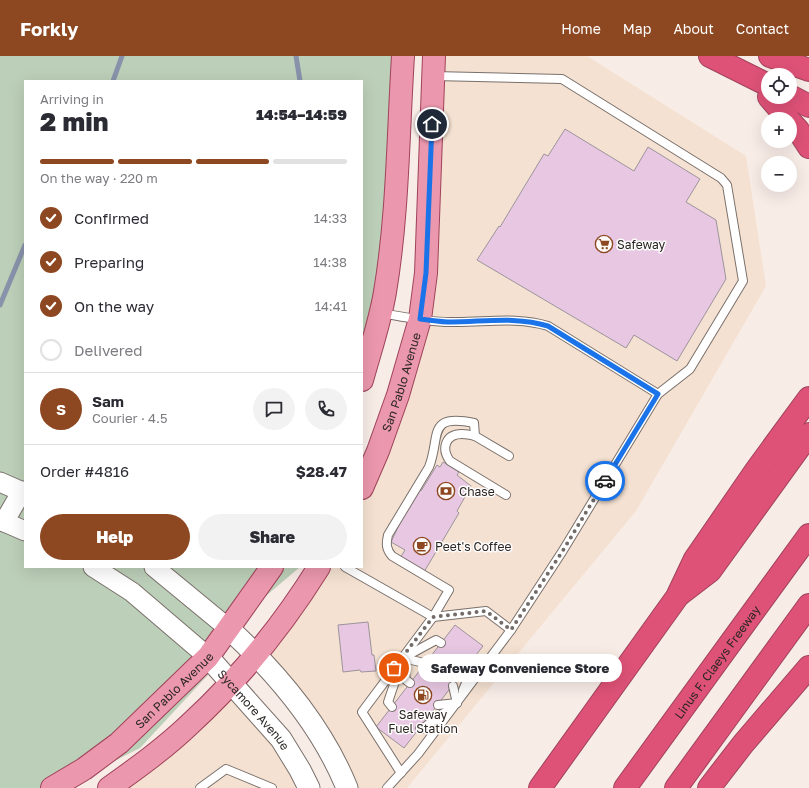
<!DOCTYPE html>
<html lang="en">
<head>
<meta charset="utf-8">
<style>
  :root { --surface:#fff; --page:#f2f2f3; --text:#2b2b33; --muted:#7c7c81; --line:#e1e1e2; --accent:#8d4721 }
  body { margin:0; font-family:"Golos Text",sans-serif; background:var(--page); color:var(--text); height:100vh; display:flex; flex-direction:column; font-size:15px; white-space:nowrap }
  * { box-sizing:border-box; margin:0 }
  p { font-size:13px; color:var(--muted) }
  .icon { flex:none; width:22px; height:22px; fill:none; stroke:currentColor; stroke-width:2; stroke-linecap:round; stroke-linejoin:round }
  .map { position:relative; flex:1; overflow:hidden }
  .details { position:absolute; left:24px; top:24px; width:339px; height:488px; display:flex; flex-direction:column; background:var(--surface); border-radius:0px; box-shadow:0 4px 16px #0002 }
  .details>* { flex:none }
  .controls { position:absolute; left:761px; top:12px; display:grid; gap:8px }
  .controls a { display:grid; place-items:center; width:36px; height:36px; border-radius:50%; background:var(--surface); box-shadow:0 4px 16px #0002; font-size:20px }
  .pin { position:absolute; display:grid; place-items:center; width:34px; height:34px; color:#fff; margin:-17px; border:2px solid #fff; border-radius:50%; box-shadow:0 1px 4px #0007 }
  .courier { position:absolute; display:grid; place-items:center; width:40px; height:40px; margin:-20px; border:3px solid #1a73e8; border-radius:50%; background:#fff; color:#222; box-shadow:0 1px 5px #0007 }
  .bubble { position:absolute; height:28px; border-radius:14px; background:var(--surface); box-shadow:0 4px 16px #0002; font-size:13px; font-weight:800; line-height:28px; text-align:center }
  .summary em { font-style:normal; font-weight:800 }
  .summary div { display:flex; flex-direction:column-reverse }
  .summary { display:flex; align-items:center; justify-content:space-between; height:68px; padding:0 16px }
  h1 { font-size:26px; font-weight:800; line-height:30px }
  .bar { display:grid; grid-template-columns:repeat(4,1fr); gap:6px 4px; align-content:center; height:48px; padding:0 16px }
  .bar i { height:5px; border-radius:3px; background:var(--line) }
  .bar .selected { background:var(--accent) }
  .bar p { grid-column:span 4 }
  .line { display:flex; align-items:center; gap:10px; padding:0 16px; border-top:1px solid var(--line) }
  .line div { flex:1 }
  .round { display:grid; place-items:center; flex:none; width:42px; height:42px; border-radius:21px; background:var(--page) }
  ol { padding:0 16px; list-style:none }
  li { display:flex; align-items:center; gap:12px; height:44px }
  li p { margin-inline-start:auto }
  li .icon { padding:4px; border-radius:50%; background:var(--accent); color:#fff; stroke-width:4 }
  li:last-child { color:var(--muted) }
  li i { width:22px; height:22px; border:2px solid var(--line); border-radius:50% }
  .primary-button { display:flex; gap:8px; margin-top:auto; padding:8px 16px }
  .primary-button a { flex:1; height:46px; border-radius:24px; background:var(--accent); color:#fff; font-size:16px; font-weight:800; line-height:46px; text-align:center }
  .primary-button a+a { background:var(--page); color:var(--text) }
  header { display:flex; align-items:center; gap:24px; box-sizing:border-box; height:56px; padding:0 20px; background:var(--accent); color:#fff }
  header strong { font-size:19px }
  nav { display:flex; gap:22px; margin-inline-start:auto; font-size:14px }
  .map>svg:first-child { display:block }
  .commercial { fill:#f4e1d1 }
  .green { fill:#bccfb8 }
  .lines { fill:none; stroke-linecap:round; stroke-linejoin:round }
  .stream { stroke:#8892aa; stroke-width:5 }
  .building { fill:#e7c7e2; stroke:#9c949b }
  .service-casing { stroke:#7a706b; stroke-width:10 }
  .tertiary-casing { stroke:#7a706b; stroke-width:21 }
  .secondary-casing { stroke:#7a706b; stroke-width:23 }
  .primary-casing { stroke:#9f435a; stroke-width:24 }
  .motorway-casing { stroke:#9f435a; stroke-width:24 }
  .service { stroke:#fff; stroke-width:8 }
  .tertiary { stroke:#fff; stroke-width:19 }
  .secondary { stroke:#fff; stroke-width:21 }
  .primary { stroke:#eb97ad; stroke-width:22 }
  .motorway { stroke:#de5277; stroke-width:22 }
  .done { stroke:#726b68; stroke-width:4; stroke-dasharray:0 7.2 }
  .route { stroke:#1a73e8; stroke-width:5 }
  .labels { text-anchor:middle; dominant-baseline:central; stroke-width:3; stroke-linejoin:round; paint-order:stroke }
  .poi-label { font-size:12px; fill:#2a2624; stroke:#fefcfb; text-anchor:start }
  .street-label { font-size:12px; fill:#2a2624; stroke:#fefcfb }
</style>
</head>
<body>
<header>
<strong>Forkly</strong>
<nav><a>Home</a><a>Map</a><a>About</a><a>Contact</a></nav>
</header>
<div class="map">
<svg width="809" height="732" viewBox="0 0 809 732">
  <rect width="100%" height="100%" fill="#f8ece7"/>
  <g class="commercial">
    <polygon points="434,0 587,0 746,100 766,230 636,455 407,732 345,732 256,598 319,511 362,511 362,432 420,263"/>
    <polygon points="231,627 309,732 109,732"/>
  </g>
  <polygon class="green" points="0,0 403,0 393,159 362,302 362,25 25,25 25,511 300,511 228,572 208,601 208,619 140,692 61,732 0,732"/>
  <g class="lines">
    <g class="stream">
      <polyline points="296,0 300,25"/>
      <polyline points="113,25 122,0"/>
      <polyline points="0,249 25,189"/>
    </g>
  </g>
  <g class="building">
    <polygon points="565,73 634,115 648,91 700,123 686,146 716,164 726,223 677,305 634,279 626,292 477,204 499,170 500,171 544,98 548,100"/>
    <polygon points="443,406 459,416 457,419 471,430 457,455 459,457 424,516 400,502 405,494 391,486 406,454 419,433 421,435 437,409 440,411"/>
    <polygon points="368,566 372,599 374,599 376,615 361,616 360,614 343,616 338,569"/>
    <polygon points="455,569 483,590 404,692 376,671"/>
  </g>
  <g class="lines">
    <defs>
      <g id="service">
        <path d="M381 257C404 261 427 266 450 266 483 267 516 260 548 270L658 338"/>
        <path d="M475 380C471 379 467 378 462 378 445 378 441 393 450 405L506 439"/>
        <polyline points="345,511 433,561 486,555 511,574"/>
        <polyline points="403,602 420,606 425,609"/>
        <polyline points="403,604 406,624 410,627"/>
        <polyline points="453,630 457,647"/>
        <polyline points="463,634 472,613 469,608"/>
        <polyline points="438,649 457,647"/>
        <polyline points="392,651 388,646 403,602 436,584 441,587"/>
        <polyline points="420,672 422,673 448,654"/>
        <path d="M401 717 362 656 433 561 449 534 392 500C386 493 386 488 388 479L429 411C441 381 426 357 474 367L475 380 509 400"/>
        <polyline points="200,732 226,713 272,732"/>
        <polyline points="387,732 418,698 511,574 562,496 658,338 690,313 743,225 727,129 721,122 562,23 433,20"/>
      </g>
      <g id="tertiary">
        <polyline points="0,426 25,437"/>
        <polyline points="0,464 25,475"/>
        <polyline points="4,466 22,435"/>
        <polyline points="93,511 132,536 208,601"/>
        <polyline points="154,511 228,572"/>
      </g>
      <g id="secondary">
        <path d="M228 572C277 617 322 670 347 732"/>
        <path id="s1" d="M208 601 281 683 300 714 309 732"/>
      </g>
      <g id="primary">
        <path d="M362 324C370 295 380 266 385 236 398 158 398 79 403 0"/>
        <path id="s2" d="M362 432 378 395 398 339 420 263 426 217 434 0"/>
        <path id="s3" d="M52 732 84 713 119 687 208 601 272 511"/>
        <path d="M109 732C137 712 165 692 190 668 240 622 283 569 319 511"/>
      </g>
      <g id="motorway">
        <polyline points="710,0 768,29"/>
        <polyline points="770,0 809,14"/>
        <polyline points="790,40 809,50"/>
        <polyline points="769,41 788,63"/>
        <polyline points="790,65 798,74 809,91"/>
        <polyline points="680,538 710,515 809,378"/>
        <polyline points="540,732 677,541 695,503 757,413 809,342"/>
        <path id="s4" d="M625 732 809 479"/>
        <polyline points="676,732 809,549"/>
        <polyline points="709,732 743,688 809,611"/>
      </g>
    </defs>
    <use href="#service" class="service-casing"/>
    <use href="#tertiary" class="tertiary-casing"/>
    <use href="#secondary" class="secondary-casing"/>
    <use href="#primary" class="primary-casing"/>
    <use href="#motorway" class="motorway-casing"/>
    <use href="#service" class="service"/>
    <use href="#tertiary" class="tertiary"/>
    <use href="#secondary" class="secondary"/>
    <use href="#primary" class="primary"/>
    <use href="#motorway" class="motorway"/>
  </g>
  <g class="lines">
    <polyline class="done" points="394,612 433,561 486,555 511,574 562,496 605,425"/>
    <path class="route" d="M432 68 426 217 420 263C430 264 441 266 451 266 483 266 516 260 548 270L658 338 605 425"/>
  </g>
  <defs>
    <symbol id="supermarket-ring" viewBox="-11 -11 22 22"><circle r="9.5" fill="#fefcfb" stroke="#8d4721" stroke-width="1.5"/><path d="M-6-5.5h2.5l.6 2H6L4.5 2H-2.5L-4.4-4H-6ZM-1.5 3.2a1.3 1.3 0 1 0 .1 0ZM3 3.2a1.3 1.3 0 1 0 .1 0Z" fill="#8d4721"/></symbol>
    <symbol id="bank-ring" viewBox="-11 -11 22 22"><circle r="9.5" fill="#fefcfb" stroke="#8d4721" stroke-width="1.5"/><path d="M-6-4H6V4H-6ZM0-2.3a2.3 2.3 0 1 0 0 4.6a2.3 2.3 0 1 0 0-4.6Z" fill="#8d4721"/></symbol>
    <symbol id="cafe-ring" viewBox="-11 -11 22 22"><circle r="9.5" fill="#fefcfb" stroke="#8d4721" stroke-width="1.5"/><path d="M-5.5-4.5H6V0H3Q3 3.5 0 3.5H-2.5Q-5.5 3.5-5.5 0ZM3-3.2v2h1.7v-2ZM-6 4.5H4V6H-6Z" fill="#8d4721"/></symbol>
    <symbol id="fuel-ring" viewBox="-11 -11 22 22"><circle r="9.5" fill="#fefcfb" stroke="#8d4721" stroke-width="1.5"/><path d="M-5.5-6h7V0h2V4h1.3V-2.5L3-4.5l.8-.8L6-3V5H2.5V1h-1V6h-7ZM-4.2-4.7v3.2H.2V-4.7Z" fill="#8d4721"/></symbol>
  </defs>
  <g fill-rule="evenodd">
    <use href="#supermarket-ring" x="594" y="178" width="20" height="20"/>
    <use href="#bank-ring" x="436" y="425" width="20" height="20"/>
    <use href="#cafe-ring" x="412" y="480" width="20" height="20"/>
    <use href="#fuel-ring" x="413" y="629" width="20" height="20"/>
  </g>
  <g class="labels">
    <g class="poi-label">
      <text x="617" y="188">Safeway</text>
      <text x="459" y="435">Chase</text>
      <text x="435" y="490">Peet's Coffee</text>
      <text x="423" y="658" text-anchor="middle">Safeway<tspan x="423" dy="14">Fuel Station</tspan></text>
    </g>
    <g class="street-label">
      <text stroke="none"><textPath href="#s2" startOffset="113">San Pablo Avenue</textPath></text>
      <text stroke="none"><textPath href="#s4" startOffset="156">Linus F. Claeys Freeway</textPath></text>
      <text stroke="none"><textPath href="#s3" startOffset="157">San Pablo Avenue</textPath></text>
      <text stroke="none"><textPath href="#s1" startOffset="70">Sycamore Avenue</textPath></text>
    </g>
  </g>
</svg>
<div class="controls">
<a><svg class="icon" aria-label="locate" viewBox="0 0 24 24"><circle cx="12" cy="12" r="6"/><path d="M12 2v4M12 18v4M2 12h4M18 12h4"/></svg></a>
<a>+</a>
<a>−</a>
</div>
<div class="pin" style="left:394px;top:612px;background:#ea580c"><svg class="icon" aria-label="bag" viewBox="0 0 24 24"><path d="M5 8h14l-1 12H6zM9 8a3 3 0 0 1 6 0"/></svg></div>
<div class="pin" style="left:432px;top:68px;background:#1f2937"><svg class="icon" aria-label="home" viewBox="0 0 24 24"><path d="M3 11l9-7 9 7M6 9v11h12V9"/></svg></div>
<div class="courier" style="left:605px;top:425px"><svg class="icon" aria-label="car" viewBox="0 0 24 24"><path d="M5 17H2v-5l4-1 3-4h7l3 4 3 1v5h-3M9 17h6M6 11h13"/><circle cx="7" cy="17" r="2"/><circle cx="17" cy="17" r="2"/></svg></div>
<div class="bubble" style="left:418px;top:598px;width:204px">Safeway Convenience Store</div>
<section class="details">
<div class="summary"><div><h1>2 min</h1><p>Arriving in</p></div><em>14:54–14:59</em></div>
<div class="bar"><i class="selected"></i><i class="selected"></i><i class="selected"></i><i></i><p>On the way · 220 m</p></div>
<ol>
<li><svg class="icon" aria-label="check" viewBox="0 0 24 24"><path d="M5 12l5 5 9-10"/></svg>Confirmed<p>14:33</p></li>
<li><svg class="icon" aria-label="check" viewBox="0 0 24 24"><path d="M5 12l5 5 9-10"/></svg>Preparing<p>14:38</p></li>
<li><svg class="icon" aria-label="check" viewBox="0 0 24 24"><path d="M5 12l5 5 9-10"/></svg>On the way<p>14:41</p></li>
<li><i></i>Delivered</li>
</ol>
<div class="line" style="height:72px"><b class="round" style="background:var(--accent);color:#fff">S</b><div><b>Sam</b><p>Courier · 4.5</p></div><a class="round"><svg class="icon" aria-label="chat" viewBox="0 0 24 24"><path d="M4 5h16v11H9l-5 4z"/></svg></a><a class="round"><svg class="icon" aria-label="phone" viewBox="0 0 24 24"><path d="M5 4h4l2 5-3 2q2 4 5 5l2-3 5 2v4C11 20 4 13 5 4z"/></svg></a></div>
<div class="line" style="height:52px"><div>Order #4816</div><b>$28.47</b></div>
<div class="primary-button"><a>Help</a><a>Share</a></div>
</section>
</div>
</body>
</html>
